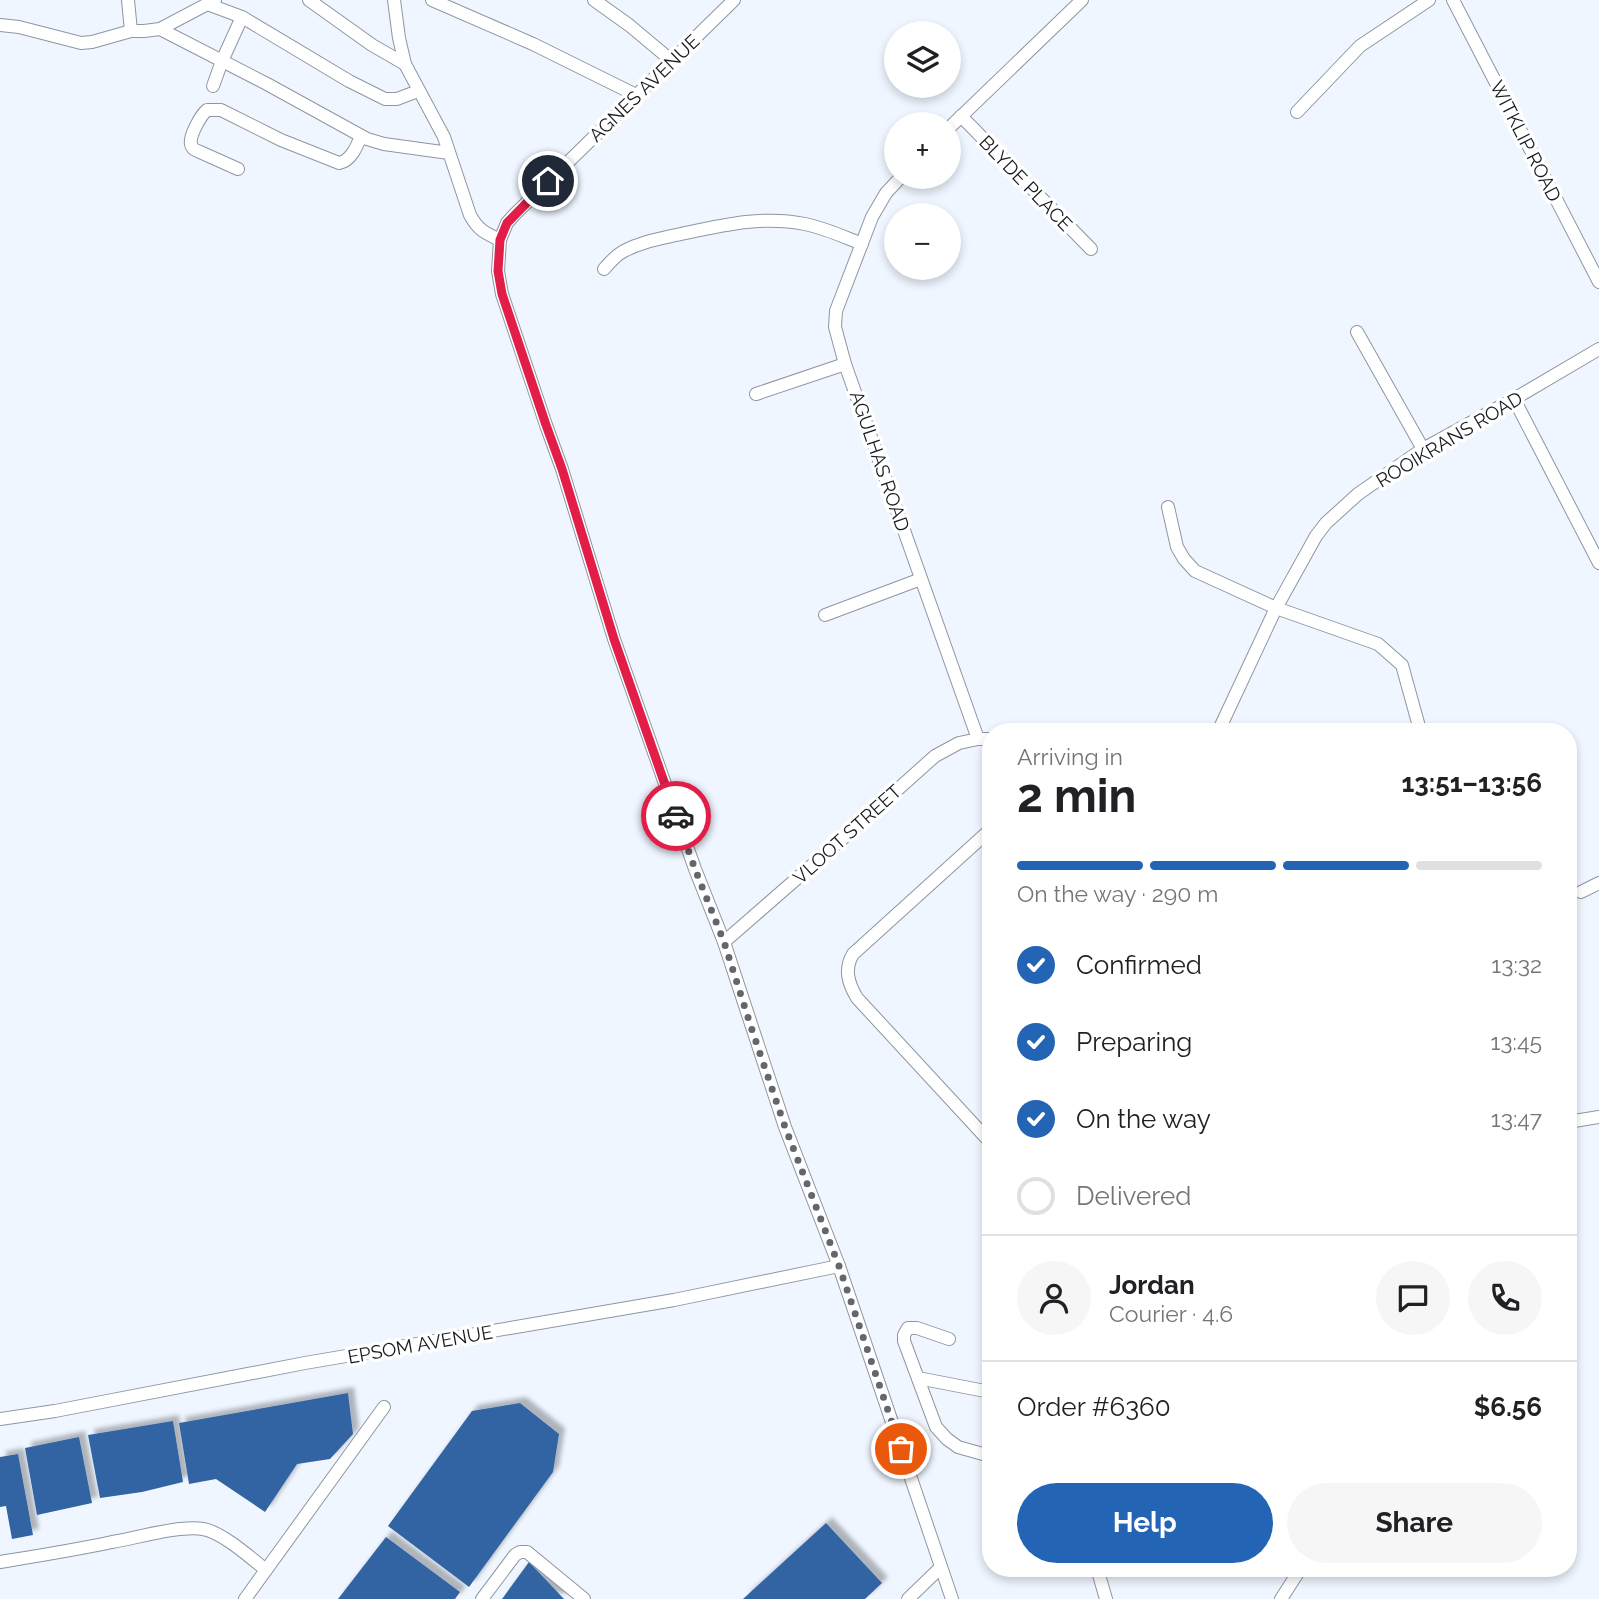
<!DOCTYPE html>
<html lang="en">
<head>
<meta charset="utf-8">
<style>
  :root { --surface:#fff; --page:#f6f6f6; --text:#202124; --muted:#757577; --line:#e0e0e0; --accent:#2364b5 }
  body { margin:0; font-family:Raleway,sans-serif; background:var(--page); color:var(--text); height:100vh; display:flex; flex-direction:column; font-size:26px; white-space:nowrap }
  * { box-sizing:border-box; margin:0 }
  p { font-size:23px; color:var(--muted) }
  .icon { flex:none; width:38px; height:38px; fill:none; stroke:currentColor; stroke-width:2; stroke-linecap:round; stroke-linejoin:round }
  .map { position:relative; flex:1; overflow:hidden }
  .drawer { position:absolute; left:982px; top:723px; width:595px; height:854px; display:flex; flex-direction:column; background:var(--surface); border-radius:28px; box-shadow:0 4px 10px #0003 }
  .drawer>* { flex:none }
  .controls { position:absolute; left:884px; top:21px; display:grid; gap:14px }
  .controls a { display:grid; place-items:center; width:77px; height:77px; border-radius:50%; background:var(--surface); box-shadow:0 4px 10px #0003; font-size:35px }
  .pin { position:absolute; display:grid; place-items:center; width:60px; height:60px; color:#fff; margin:-30px; border:4px solid #fff; border-radius:50%; box-shadow:0 2px 7px #0007 }
  .courier { position:absolute; display:grid; place-items:center; width:70px; height:70px; margin:-35px; border:5px solid #e11d48; border-radius:50%; background:#fff; color:#222; box-shadow:0 2px 9px #0007 }
  .head em { font-style:normal; font-weight:700 }
  .head div { display:flex; flex-direction:column-reverse }
  .head { display:flex; align-items:center; justify-content:space-between; height:119px; padding:0 35px }
  h1 { font-size:46px; font-weight:700; line-height:52px }
  .bar { display:grid; grid-template-columns:repeat(4,1fr); gap:10px 7px; align-content:center; height:84px; padding:0 35px }
  .bar i { height:9px; border-radius:5px; background:var(--line) }
  .bar .on { background:var(--accent) }
  .bar p { grid-column:span 4 }
  .line { display:flex; align-items:center; gap:18px; padding:0 35px; border-top:2px solid var(--line) }
  .line div { flex:1 }
  .round { display:grid; place-items:center; flex:none; width:74px; height:74px; border-radius:37px; background:var(--page) }
  ol { padding:0 35px; list-style:none }
  li { display:flex; align-items:center; gap:21px; height:77px }
  li p { margin-inline-start:auto }
  li .icon { padding:7px; border-radius:50%; background:var(--accent); color:#fff; stroke-width:4 }
  li:last-child { color:var(--muted) }
  li i { width:38px; height:38px; border:4px solid var(--line); border-radius:50% }
  .action { display:flex; gap:14px; margin-top:auto; padding:14px 35px }
  .action a { flex:1; height:80px; border-radius:42px; background:var(--accent); color:#fff; font-size:28px; font-weight:700; line-height:80px; text-align:center }
  .action a+a { background:var(--page); color:var(--text) }
  .map>svg:first-child { display:block }
  .building { fill:#3363a2; filter:url(#shadow) }
  .lines { fill:none; stroke-linecap:round; stroke-linejoin:round }
  .street-casing { stroke:#90969e; stroke-width:14 }
  .street { stroke:#fff; stroke-width:12 }
  .done { stroke:#63676c; stroke-width:7; stroke-dasharray:0 12.6 }
  .route { stroke:#e11d48; stroke-width:9 }
  .labels { text-anchor:middle; dominant-baseline:central; stroke-width:7; stroke-linejoin:round; paint-order:stroke }
  .street-label { font-size:19px; fill:#171a1d; stroke:#fff }
</style>
</head>
<body>
<div class="map">
<svg width="1599" height="1599" viewBox="0 0 1599 1599">
  <defs>
    <filter id="shadow"><feDropShadow dx="6" dy="-6" stdDeviation="2" flood-color="#0004"/></filter>
  </defs>
  <rect width="100%" height="100%" fill="#eff6ff"/>
  <g class="building">
    <polygon points="348,1393 353,1434 330,1459 297,1464 265,1512 216,1479 189,1484 179,1423"/>
    <polygon points="520,1403 559,1434 553,1472 469,1587 388,1526 472,1411"/>
    <polygon points="173,1421 183,1482 142,1492 100,1498 88,1435"/>
    <polygon points="79,1437 92,1503 37,1515 25,1448"/>
    <polygon points="18,1454 33,1535 12,1539 6,1506 0,1507 0,1457"/>
    <polygon points="826,1523 882,1583 865,1599 743,1599"/>
    <polygon points="386,1537 460,1592 455,1599 338,1599"/>
    <polygon points="529,1562 564,1599 502,1599"/>
  </g>
  <g class="lines">
    <defs>
      <g id="street">
        <polyline points="128,0 131,31"/>
        <polyline points="309,0 372,45 405,64"/>
        <path d="M394 0 399 38 405 64 444 137 470 215C478 230 485 233 500 240"/>
        <polyline points="432,0 533,44 636,95"/>
        <polyline points="594,0 629,25 672,61"/>
        <polyline points="734,0 515,214 507,223 500,240 498,271 502,294 546,425 562,469 614,639 695,869 724,942 785,1127 839,1266 952,1599"/>
        <polyline points="1453,0 1599,282"/>
        <polyline points="207,4 242,17 349,81 385,99 397,99 418,91"/>
        <polyline points="0,25 19,27 81,43 92,42 131,31 144,31 160,29 215,0"/>
        <polyline points="160,29 267,84 367,139 384,144 449,153"/>
        <polyline points="213,86 222,61 242,17"/>
        <polyline points="1297,112 1360,46 1429,0"/>
        <polyline points="961,116 1091,249"/>
        <polyline points="948,129 1082,0"/>
        <path d="M238 169 200 152C195 150 192 149 191 144 189 136 201 115 207 110H221L281 140 339 163C351 161 357 146 361 136"/>
        <polyline points="901,177 886,193 872,217 836,311 835,327 845,364 978,739"/>
        <path d="M604 269C610 262 616 255 624 251 641 242 658 239 676 235 719 226 761 215 805 224 825 228 844 237 862 244"/>
        <polyline points="1357,332 1423,449"/>
        <polyline points="756,394 845,364"/>
        <polyline points="1514,399 1599,563"/>
        <polyline points="1168,507 1177,547 1184,559 1195,571 1276,608 1378,644 1402,665 1420,730"/>
        <polyline points="825,615 921,579"/>
        <polyline points="1218,732 1276,608 1316,536 1326,523 1358,494 1423,449 1514,399 1599,349"/>
        <path d="M990 830 853 954C844 969 848 983 857 998L990 1142"/>
        <polyline points="1581,892 1599,883"/>
        <polyline points="724,942 849,833 935,756 959,743 978,739 990,739"/>
        <polyline points="1568,1122 1599,1117"/>
        <polyline points="949,1339 917,1328 908,1328 904,1335 904,1341 936,1427 947,1439 958,1447 990,1456"/>
        <polyline points="918,1378 985,1391"/>
        <polyline points="0,1419 55,1411 305,1363 674,1300 839,1266"/>
        <path d="M0 1562C37 1556 75 1550 112 1542 136 1538 180 1525 203 1529 222 1532 251 1558 266 1570"/>
        <polyline points="1097,1568 1106,1599"/>
        <polyline points="245,1599 384,1407"/>
        <polyline points="482,1599 515,1555 520,1552 527,1552 584,1599"/>
        <polyline points="908,1599 941,1567"/>
        <polyline points="1281,1599 1301,1568"/>
      </g>
    </defs>
    <use href="#street" class="street-casing"/>
    <use href="#street" class="street"/>
  </g>
  <g class="lines">
    <polyline class="done" points="676,816 695,869 724,942 751,1027 785,1127 839,1266 901,1449"/>
    <polyline class="route" points="548,181 507,223 500,240 498,271 502,294 546,425 562,469 614,639 676,816"/>
  </g>
  <g class="labels">
    <g class="street-label">
      <text transform="translate(644 88) rotate(-44)">AGNES AVENUE</text>
      <text transform="translate(1526 141) rotate(63)">WITKLIP ROAD</text>
      <text transform="translate(1026 183) rotate(46)">BLYDE PLACE</text>
      <text transform="translate(1449 439) rotate(-31)">ROOIKRANS ROAD</text>
      <text transform="translate(880 461) rotate(71)">AGULHAS ROAD</text>
      <text transform="translate(847 834) rotate(-42)">VLOOT STREET</text>
      <text transform="translate(420 1344) rotate(-10)">EPSOM AVENUE</text>
    </g>
  </g>
</svg>
<div class="controls">
<a><svg class="icon" aria-label="layers" viewBox="0 0 24 24"><path d="M12 4l9 5-9 5-9-5zM3 14l9 5 9-5"/></svg></a>
<a>+</a>
<a>−</a>
</div>
<div class="pin" style="left:901px;top:1449px;background:#ea580c"><svg class="icon" aria-label="bag" viewBox="0 0 24 24"><path d="M5 8h14l-1 12H6zM9 8a3 3 0 0 1 6 0"/></svg></div>
<div class="pin" style="left:548px;top:181px;background:#1f2937"><svg class="icon" aria-label="home" viewBox="0 0 24 24"><path d="M3 11l9-7 9 7M6 9v11h12V9"/></svg></div>
<div class="courier" style="left:676px;top:816px"><svg class="icon" aria-label="car" viewBox="0 0 24 24"><path d="M5 17H2v-5l4-1 3-4h7l3 4 3 1v5h-3M9 17h6M6 11h13"/><circle cx="7" cy="17" r="2"/><circle cx="17" cy="17" r="2"/></svg></div>
<section class="drawer">
<div class="head"><div><h1>2 min</h1><p>Arriving in</p></div><em>13:51–13:56</em></div>
<div class="bar"><i class="on"></i><i class="on"></i><i class="on"></i><i></i><p>On the way · 290 m</p></div>
<ol>
<li><svg class="icon" aria-label="check" viewBox="0 0 24 24"><path d="M5 12l5 5 9-10"/></svg>Confirmed<p>13:32</p></li>
<li><svg class="icon" aria-label="check" viewBox="0 0 24 24"><path d="M5 12l5 5 9-10"/></svg>Preparing<p>13:45</p></li>
<li><svg class="icon" aria-label="check" viewBox="0 0 24 24"><path d="M5 12l5 5 9-10"/></svg>On the way<p>13:47</p></li>
<li><i></i>Delivered</li>
</ol>
<div class="line" style="height:126px"><a class="round"><svg class="icon" aria-label="person" viewBox="0 0 24 24"><circle cx="12" cy="8" r="4"/><path d="M4 21q1-7 8-7t8 7"/></svg></a><div><b>Jordan</b><p>Courier · 4.6</p></div><a class="round"><svg class="icon" aria-label="chat" viewBox="0 0 24 24"><path d="M4 5h16v11H9l-5 4z"/></svg></a><a class="round"><svg class="icon" aria-label="phone" viewBox="0 0 24 24"><path d="M5 4h4l2 5-3 2q2 4 5 5l2-3 5 2v4C11 20 4 13 5 4z"/></svg></a></div>
<div class="line" style="height:91px"><div>Order #6360</div><b>$6.56</b></div>
<div class="action"><a>Help</a><a>Share</a></div>
</section>
</div>
</body>
</html>
